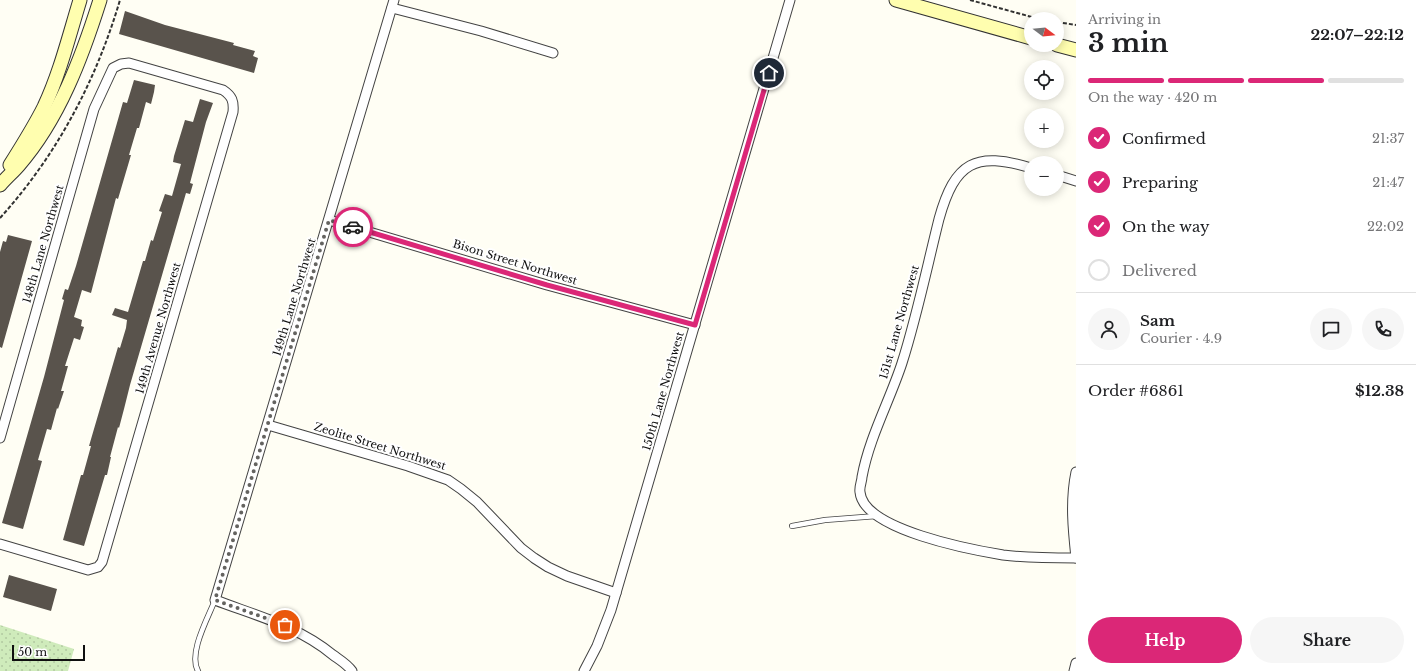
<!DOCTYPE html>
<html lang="en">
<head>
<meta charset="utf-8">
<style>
  :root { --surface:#fff; --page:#f6f6f6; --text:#202124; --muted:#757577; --line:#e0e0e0; --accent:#db2777 }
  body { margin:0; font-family:"Libre Baskerville",serif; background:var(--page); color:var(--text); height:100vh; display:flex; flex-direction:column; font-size:15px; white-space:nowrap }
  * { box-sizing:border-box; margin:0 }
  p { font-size:13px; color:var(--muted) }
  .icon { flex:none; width:22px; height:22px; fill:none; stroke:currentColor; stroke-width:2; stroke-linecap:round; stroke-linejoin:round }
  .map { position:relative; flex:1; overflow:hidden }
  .sheet { display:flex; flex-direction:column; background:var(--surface); width:340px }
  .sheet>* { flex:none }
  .needle { width:26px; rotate:106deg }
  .fabs { position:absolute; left:1024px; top:12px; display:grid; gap:8px }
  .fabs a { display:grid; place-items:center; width:40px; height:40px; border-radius:50%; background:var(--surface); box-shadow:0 2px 10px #0003; font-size:20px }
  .scale { position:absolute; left:12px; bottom:10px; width:73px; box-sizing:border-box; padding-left:4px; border:2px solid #101010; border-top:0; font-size:11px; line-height:14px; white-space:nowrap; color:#101010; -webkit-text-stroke:3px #fff; paint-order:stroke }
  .pin { position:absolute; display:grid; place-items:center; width:34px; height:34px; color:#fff; margin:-17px; border:2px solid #fff; border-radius:50%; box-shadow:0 1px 4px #0007 }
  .courier { position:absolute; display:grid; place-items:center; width:40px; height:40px; margin:-20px; border:3px solid #db2777; border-radius:50%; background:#fff; color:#222; box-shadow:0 1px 5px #0007 }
  .head em { font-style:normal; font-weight:700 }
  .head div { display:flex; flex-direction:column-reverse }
  .head { display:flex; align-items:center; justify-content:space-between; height:68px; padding:0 12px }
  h1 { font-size:26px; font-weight:700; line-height:30px }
  .bar { display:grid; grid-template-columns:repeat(4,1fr); gap:6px 4px; align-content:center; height:48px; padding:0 12px }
  .bar i { height:5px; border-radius:3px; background:var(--line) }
  .bar .on { background:var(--accent) }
  .bar p { grid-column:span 4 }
  .line { display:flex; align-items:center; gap:10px; padding:0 12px; border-top:1px solid var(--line) }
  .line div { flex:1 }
  .round { display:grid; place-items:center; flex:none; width:42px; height:42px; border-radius:21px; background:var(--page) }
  ol { padding:0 12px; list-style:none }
  li { display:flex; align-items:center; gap:12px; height:44px }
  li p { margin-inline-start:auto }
  li .icon { padding:4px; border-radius:50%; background:var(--accent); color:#fff; stroke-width:4 }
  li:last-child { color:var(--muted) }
  li i { width:22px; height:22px; border:2px solid var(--line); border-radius:50% }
  .cta { display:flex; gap:8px; margin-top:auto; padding:8px 12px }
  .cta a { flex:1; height:46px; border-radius:24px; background:var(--accent); color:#fff; font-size:16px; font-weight:700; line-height:46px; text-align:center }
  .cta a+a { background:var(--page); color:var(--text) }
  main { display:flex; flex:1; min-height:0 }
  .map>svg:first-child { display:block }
  .park { fill:url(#park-dots) }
  .building { fill:#59534c }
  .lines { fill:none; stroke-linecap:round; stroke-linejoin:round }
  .service-casing { stroke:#434343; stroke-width:6 }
  .minor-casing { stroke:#434343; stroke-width:11 }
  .secondary-casing { stroke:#323232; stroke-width:15 }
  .path { stroke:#323232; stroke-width:2; stroke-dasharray:4 2; stroke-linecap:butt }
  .service { stroke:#fff; stroke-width:4.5 }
  .minor { stroke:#fff; stroke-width:9 }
  .secondary { stroke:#fffeaf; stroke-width:13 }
  .done { stroke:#646360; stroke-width:4; stroke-dasharray:0 7.2 }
  .route { stroke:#db2777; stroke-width:5 }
  .labels { text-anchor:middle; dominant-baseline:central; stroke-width:4; stroke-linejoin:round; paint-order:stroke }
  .street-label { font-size:11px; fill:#101010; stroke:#fff }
</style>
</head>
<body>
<main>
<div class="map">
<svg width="1076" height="671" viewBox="0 0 1076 671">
  <defs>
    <pattern id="park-dots" width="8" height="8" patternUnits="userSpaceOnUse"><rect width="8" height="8" fill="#cfebbb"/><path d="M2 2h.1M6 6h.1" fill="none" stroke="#b1c8a0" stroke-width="1.8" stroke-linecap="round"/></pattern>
  </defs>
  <rect width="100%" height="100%" fill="#fffef4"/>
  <polygon class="park" points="0,625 74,649 68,671 0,671"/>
  <g class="building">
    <polygon points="125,11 165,25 234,43 233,45 255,51 253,56 258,58 254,73 119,34"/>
    <polygon points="134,80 155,85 154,92 151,104 146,102 139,128 137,128 129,155 131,155 118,199 116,198 91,293 82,290 74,317 82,320 81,326 84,327 80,340 74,338 65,366 68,366 61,391 64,391 58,409 57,408 51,430 47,429 38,460 42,461 23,529 2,523 44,377 64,300 62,299 65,289 68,290 76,266 123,102 127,103"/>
    <polygon points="200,99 213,103 206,122 190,183 193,184 190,194 186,193 130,385 124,409 119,428 118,427 110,457 111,457 107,475 105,475 84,546 63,540 81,475 83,475 91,446 89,446 118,347 120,348 126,328 127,320 112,315 115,308 128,312 143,261 145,261 151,240 153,241 162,212 159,211 165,194 172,196 181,164 173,162 174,156 185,120 193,122"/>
    <polygon points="8,235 32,241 2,348 0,347 0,252 3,241 6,242"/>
    <polygon points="9,575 57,589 51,611 3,597"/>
  </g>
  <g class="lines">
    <defs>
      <g id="service">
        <polyline points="792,526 825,520 877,516"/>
        <path d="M198 671C188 653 208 618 215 600"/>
      </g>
      <g id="minor">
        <polyline points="392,8 481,31 553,53"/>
        <path d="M1031 168C975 151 955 162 939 219 927 267 917 316 902 363 890 400 869 438 862 477 862 481 859 487 860 492 863 530 973 550 1003 555 1027 558 1052 558 1076 558"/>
        <polyline points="1057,175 1076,181"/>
        <polyline points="329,220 547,285 695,325"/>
        <polyline points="268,425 408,466 448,480 461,489 477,502 521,548 534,558 548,567 567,576 616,593"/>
        <path d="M0 438 94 109 113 68 121 64 129 63 223 90C232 96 234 101 233 112L102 562 98 567 88 570 0 544"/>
        <path d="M1076 472C1070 501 1073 530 1076 558"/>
        <path d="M352 671C347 664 340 660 333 655 298 626 257 616 215 600L394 0"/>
        <polyline points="584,671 597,646 611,610 790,0"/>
        <polyline points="1074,671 1076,663"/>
      </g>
      <g id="secondary">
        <polyline points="896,0 1031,38"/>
        <polyline points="1057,45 1076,50"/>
        <path d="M10 165C22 146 34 127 44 107 60 73 69 36 80 0"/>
        <path d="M0 185C6 178 13 172 19 165 59 119 82 57 100 0"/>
      </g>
    </defs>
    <use href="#service" class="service-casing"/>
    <use href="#minor" class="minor-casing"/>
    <use href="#secondary" class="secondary-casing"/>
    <g class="path">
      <polyline points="970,0 1039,19"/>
      <polyline points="1057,22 1076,25"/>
      <path d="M0 218C57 155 96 81 120 0"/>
    </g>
    <use href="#service" class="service"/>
    <use href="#minor" class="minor"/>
    <use href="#secondary" class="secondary"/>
  </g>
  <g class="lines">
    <polyline class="done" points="285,625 215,600 329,220 353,227"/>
    <polyline class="route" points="353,227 547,285 695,325 769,73"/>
  </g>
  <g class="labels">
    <g class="street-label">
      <text transform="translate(43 244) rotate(-74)">148th Lane Northwest</text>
      <text transform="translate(515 262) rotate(17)">Bison Street Northwest</text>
      <text transform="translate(294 297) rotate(-73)">149th Lane Northwest</text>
      <text transform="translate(899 322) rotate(-74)">151st Lane Northwest</text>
      <text transform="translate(158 328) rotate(-74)">149th Avenue Northwest</text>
      <text transform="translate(663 391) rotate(-74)">150th Lane Northwest</text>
      <text transform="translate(380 446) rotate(17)">Zeolite Street Northwest</text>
    </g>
  </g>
</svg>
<div class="fabs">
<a><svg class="needle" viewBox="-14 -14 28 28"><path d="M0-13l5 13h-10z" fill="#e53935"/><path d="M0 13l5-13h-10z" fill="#757577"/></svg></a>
<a><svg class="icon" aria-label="locate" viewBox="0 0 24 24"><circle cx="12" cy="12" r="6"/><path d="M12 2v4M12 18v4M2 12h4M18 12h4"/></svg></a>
<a>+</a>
<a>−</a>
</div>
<div class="scale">50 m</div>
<div class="pin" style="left:285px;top:625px;background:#ea580c"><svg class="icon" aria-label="bag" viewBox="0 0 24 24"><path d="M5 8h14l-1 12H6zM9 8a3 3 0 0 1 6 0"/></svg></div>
<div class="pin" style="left:769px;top:73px;background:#1f2937"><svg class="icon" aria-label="home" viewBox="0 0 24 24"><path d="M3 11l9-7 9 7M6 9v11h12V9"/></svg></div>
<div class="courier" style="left:353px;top:227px"><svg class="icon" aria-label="car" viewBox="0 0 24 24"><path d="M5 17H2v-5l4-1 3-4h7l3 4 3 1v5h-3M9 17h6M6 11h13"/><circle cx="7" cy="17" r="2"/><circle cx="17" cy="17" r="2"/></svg></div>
</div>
<section class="sheet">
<div class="head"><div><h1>3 min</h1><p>Arriving in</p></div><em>22:07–22:12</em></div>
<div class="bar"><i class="on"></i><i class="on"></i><i class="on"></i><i></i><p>On the way · 420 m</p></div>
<ol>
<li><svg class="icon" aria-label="check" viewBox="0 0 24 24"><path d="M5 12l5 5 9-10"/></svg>Confirmed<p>21:37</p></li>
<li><svg class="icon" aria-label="check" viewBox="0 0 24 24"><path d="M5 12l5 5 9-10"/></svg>Preparing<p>21:47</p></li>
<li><svg class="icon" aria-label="check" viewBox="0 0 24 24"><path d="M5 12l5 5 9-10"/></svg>On the way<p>22:02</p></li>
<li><i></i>Delivered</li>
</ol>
<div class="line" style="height:72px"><a class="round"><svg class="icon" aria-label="person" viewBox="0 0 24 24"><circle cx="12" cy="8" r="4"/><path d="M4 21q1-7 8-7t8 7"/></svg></a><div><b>Sam</b><p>Courier · 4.9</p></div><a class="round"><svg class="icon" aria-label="chat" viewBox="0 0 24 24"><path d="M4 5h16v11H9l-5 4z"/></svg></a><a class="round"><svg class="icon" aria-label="phone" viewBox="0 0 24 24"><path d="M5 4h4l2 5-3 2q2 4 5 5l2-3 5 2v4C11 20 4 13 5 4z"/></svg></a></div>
<div class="line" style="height:52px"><div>Order #6861</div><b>$12.38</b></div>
<div class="cta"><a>Help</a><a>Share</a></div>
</section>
</main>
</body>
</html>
